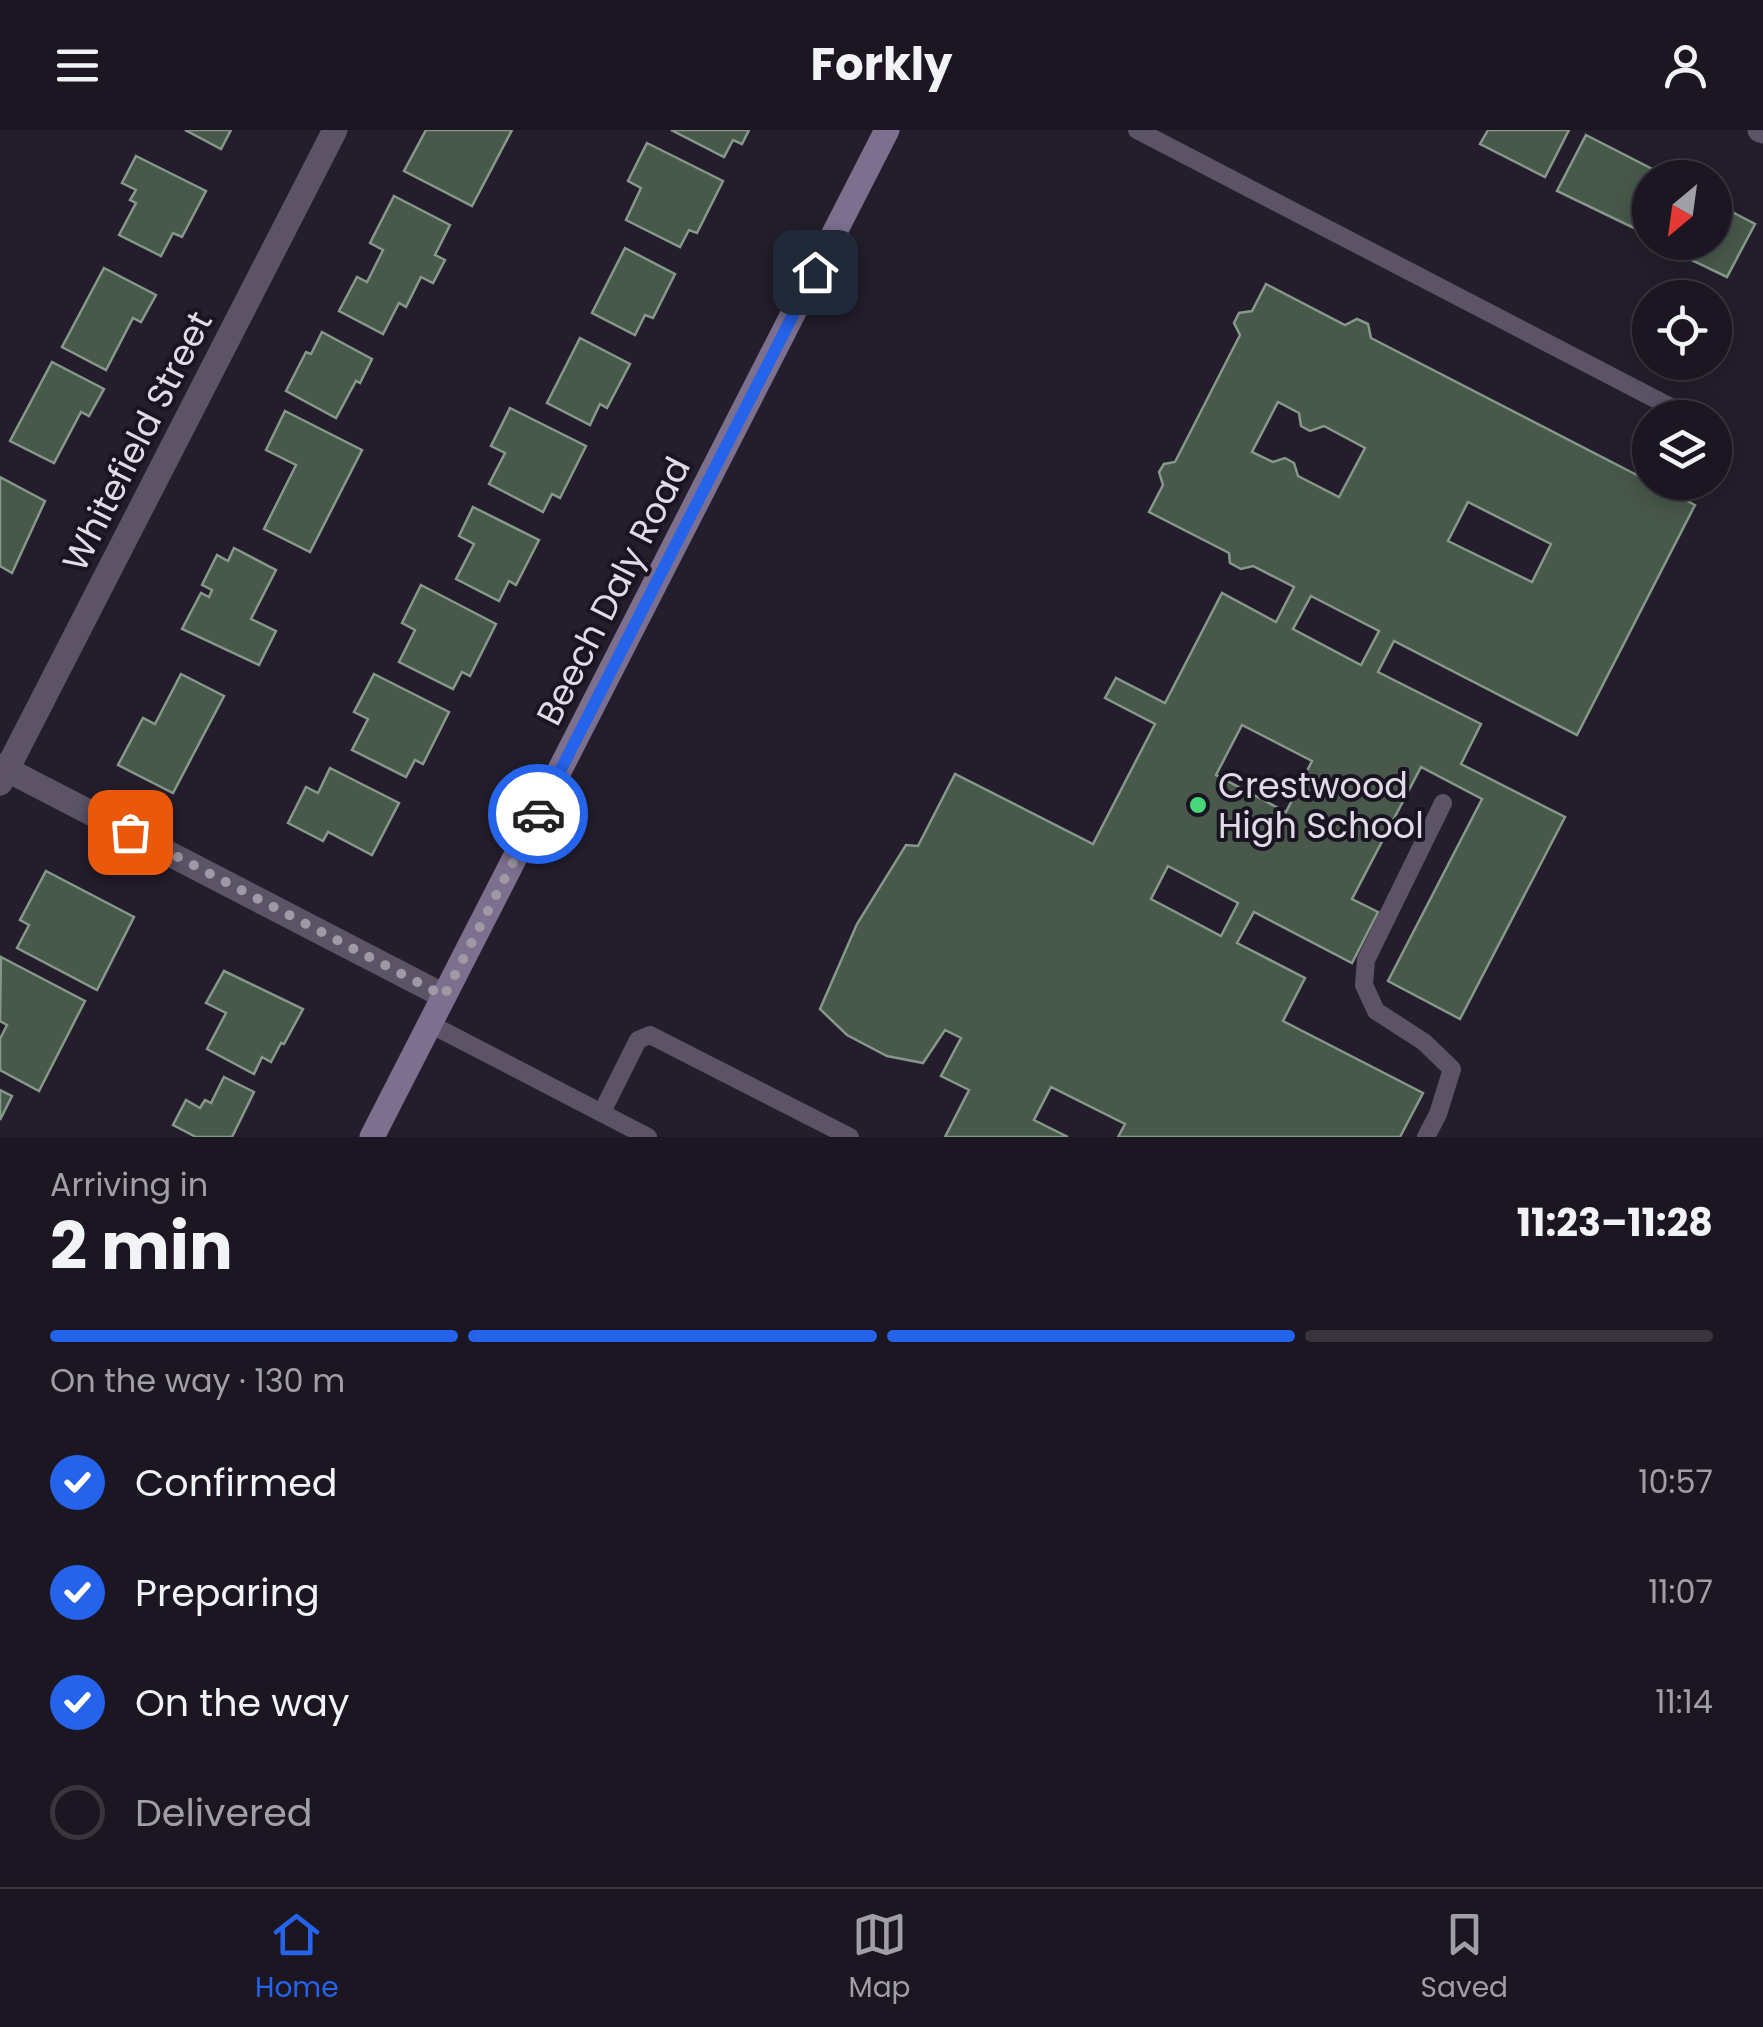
<!DOCTYPE html>
<html lang="en">
<head>
<meta charset="utf-8">
<style>
  :root { --surface:#1b1621; --page:#241f2a; --text:#f1f3f6; --muted:#a09fa5; --line:#39353f; --accent:#2563eb }
  body { margin:0; font-family:Poppins,sans-serif; background:var(--page); color:var(--text); height:100vh; display:flex; flex-direction:column; font-size:38px; white-space:nowrap }
  * { box-sizing:border-box; margin:0 }
  p { font-size:32px; color:var(--muted) }
  .icon { flex:none; width:55px; height:55px; fill:none; stroke:currentColor; stroke-width:2; stroke-linecap:round; stroke-linejoin:round }
  .map { position:relative; height:1007px; overflow:hidden }
  .details { display:flex; flex-direction:column; background:var(--surface); flex:1 }
  .details>* { flex:none }
  .needle { width:65px; rotate:209deg }
  .fabs { position:absolute; left:1632px; top:30px; display:grid; gap:20px }
  .fabs a { display:grid; place-items:center; width:100px; height:100px; border-radius:50%; background:var(--surface); box-shadow:0 5px 25px #0003,0 0 0 2px var(--line); font-size:50px }
  .pin { position:absolute; display:grid; place-items:center; width:85px; height:85px; color:#fff; margin:-42px; border-radius:20px; box-shadow:0 5px 15px #0006 }
  .courier { position:absolute; display:grid; place-items:center; width:100px; height:100px; margin:-50px; border:8px solid #2563eb; border-radius:50%; background:#fff; color:#222; box-shadow:0 2px 12px #0007 }
  .summary em { font-style:normal; font-weight:700 }
  .summary div { display:flex; flex-direction:column-reverse }
  .summary { display:flex; align-items:center; justify-content:space-between; height:170px; padding:0 50px }
  h1 { font-size:65px; font-weight:700; line-height:75px }
  .bar { display:grid; grid-template-columns:repeat(4,1fr); gap:15px 10px; align-content:center; height:120px; padding:0 50px }
  .bar i { height:12px; border-radius:8px; background:var(--line) }
  .bar .active { background:var(--accent) }
  .bar p { grid-column:span 4 }
  ol { padding:0 50px; list-style:none }
  li { display:flex; align-items:center; gap:30px; height:110px }
  li p { margin-inline-start:auto }
  li .icon { padding:10px; border-radius:50%; background:var(--accent); color:#fff; stroke-width:4 }
  li:last-child { color:var(--muted) }
  li i { width:55px; height:55px; border:5px solid var(--line); border-radius:50% }
  header { display:flex; justify-content:space-between; align-items:center; height:130px; padding:0 50px; background:var(--surface); font-size:45px; font-weight:700 }
  .menu { display:flex; justify-content:space-around; align-items:center; height:140px; border-top:2px solid var(--line); background:var(--surface); font-size:28px; color:var(--muted) }
  .menu a { display:grid; justify-items:center; gap:5px }
  .menu .active { color:var(--accent) }
  .map>svg:first-child { display:block }
  .building { fill:#48584b; stroke:#86988a; stroke-width:2.5; fill-rule:evenodd }
  .lines { fill:none; stroke-linecap:round; stroke-linejoin:round }
  .service { stroke:#5c5367; stroke-width:18 }
  .minor { stroke:#5c5367; stroke-width:25 }
  .secondary { stroke:#7d708f; stroke-width:25 }
  .done { stroke:#9e9aa5; stroke-width:10; stroke-dasharray:0 18 }
  .route { stroke:#2563eb; stroke-width:12 }
  .poi-dot { fill:#45d77a; stroke:#1a1422; stroke-width:4 }
  .labels { text-anchor:middle; dominant-baseline:central; stroke-width:8; stroke-linejoin:round; paint-order:stroke }
  .street-label { font-size:35px; fill:#e0dce6; stroke:#1a1422 }
  .poi-label { font-size:35px; fill:#e0dce6; stroke:#1a1422; text-anchor:start }
</style>
</head>
<body>
<header><svg class="icon" aria-label="menu" viewBox="0 0 24 24"><path d="M4 6h16M4 12h16M4 18h16"/></svg>Forkly<svg class="icon" aria-label="person" viewBox="0 0 24 24"><circle cx="12" cy="8" r="4"/><path d="M4 21q1-7 8-7t8 7"/></svg></header>
<div class="map">
<svg width="1763" height="1007" viewBox="0 0 1763 1007">
  <rect width="100%" height="100%" fill="#241e2c"/>
  <g class="building">
    <polygon points="185,0 231,0 221,19"/>
    <polygon points="426,0 512,0 472,76 404,41"/>
    <polygon points="671,0 749,0 742,14 733,10 724,27"/>
    <polygon points="1488,0 1569,0 1545,47 1480,14"/>
    <polygon points="1586,5 1664,45 1650,48 1650,72 1636,99 1557,61"/>
    <polygon points="647,13 723,51 697,103 689,100 680,117 626,90 641,58 628,51"/>
    <polygon points="136,26 206,61 182,107 173,103 161,126 119,105 136,73 130,70 136,60 122,53"/>
    <polygon points="394,66 450,95 435,125 445,130 433,153 421,147 406,177 399,173 383,204 339,181 357,147 367,152 383,120 370,113"/>
    <polygon points="1715,73 1755,94 1727,147 1654,112 1715,112"/>
    <polygon points="625,118 675,144 653,188 645,185 635,205 592,183"/>
    <polygon points="104,138 156,165 141,192 133,188 106,240 62,217"/>
    <path d="M1266 154 1345 195 1357 189 1368 194 1371 208 1695 375 1577 605 1394 511 1378 542 1481 594 1461 634 1565 687 1460 889 1388 851 1482 669 1421 637 1352 769 1378 782 1352 833 1254 782 1237 813 1305 848 1283 891 1423 963 1400 1007H1118L1125 994 1051 957 1034 990 1068 1007H945L969 960 941 946 961 908 945 900 923 933 887 926 847 905 820 879 857 794 906 715 918 716 955 644 1093 714 1155 594 1105 568 1116 548 1165 573 1222 463 1276 492 1294 457 1253 436 1241 439 1230 433 1229 423 1149 382 1163 355 1159 342 1164 334 1175 332 1240 205 1234 193 1239 183 1252 181ZM1278 272 1299 283 1301 296 1310 301 1324 296 1365 318 1339 367 1298 346 1294 333 1285 328 1273 332 1252 322ZM1468 372 1551 414 1532 452 1448 411ZM1311 466 1379 501 1361 535 1293 499ZM1242 595 1312 631 1286 682 1216 645ZM1168 736 1238 773 1221 806 1151 769Z"/>
    <polygon points="322,202 372,229 360,253 356,251 336,288 286,261 306,222 311,224"/>
    <polygon points="580,208 630,234 607,278 600,274 590,295 547,273"/>
    <polygon points="52,232 104,259 89,286 81,282 54,333 10,311"/>
    <polygon points="510,278 586,316 560,368 552,364 543,382 489,354 505,323 491,316"/>
    <polygon points="285,281 362,320 310,422 264,399 296,335 266,320"/>
    <polygon points="0,347 45,371 12,443 0,436"/>
    <polygon points="473,377 539,410 516,455 509,451 499,471 456,449 474,414 459,406"/>
    <polygon points="234,418 276,440 251,489 276,501 259,535 182,499 201,463 209,467 212,460 202,455 217,425 228,431"/>
    <polygon points="421,455 496,494 470,546 462,542 453,559 399,532 415,500 402,493"/>
    <polygon points="181,544 224,566 173,663 118,635 143,588 155,594"/>
    <polygon points="374,544 449,582 423,634 415,630 406,647 352,620 368,589 354,582"/>
    <polygon points="330,638 399,673 372,725 328,702 323,711 288,693 306,657 318,663"/>
    <polygon points="46,741 134,787 97,860 17,818 29,795 20,790"/>
    <polygon points="1,827 85,871 39,961 0,940 0,909 7,895 0,891"/>
    <polygon points="224,841 303,879 284,914 281,913 271,932 262,927 254,944 207,919 226,883 206,873"/>
    <polygon points="224,947 254,962 232,1007 196,1007 173,995 186,970 200,978 205,970 211,973"/>
    <polygon points="0,960 12,966 0,990"/>
  </g>
  <g class="lines">
    <g class="service">
      <polyline points="1137,0 1690,287"/>
      <polyline points="430,894 648,1007"/>
      <polyline points="602,982 638,910 650,905 850,1007"/>
      <polyline points="1426,1007 1438,984 1452,939 1424,912 1376,881 1364,855 1366,830 1443,673"/>
    </g>
    <g class="minor">
      <polyline points="1760,0 1763,1"/>
      <polyline points="0,636 444,866"/>
      <polyline points="0,653 335,0"/>
    </g>
    <polyline class="secondary" points="372,1007 887,0"/>
  </g>
  <g class="lines">
    <polyline class="done" points="130,702 444,866 538,684"/>
    <polyline class="route" points="538,684 815,142"/>
  </g>
  <circle class="poi-dot" cx="1198" cy="675" r="10"/>
  <g class="labels">
    <g class="street-label">
      <text transform="translate(137 311) rotate(-63)">Whitefield Street</text>
      <text transform="translate(613 461) rotate(-63)">Beech Daly Road</text>
    </g>
    <g class="poi-label">
      <text x="1218" y="655">Crestwood<tspan x="1218" dy="40">High School</tspan></text>
    </g>
  </g>
</svg>
<div class="fabs">
<a><svg class="needle" viewBox="-14 -14 28 28"><path d="M0-13l5 13h-10z" fill="#e53935"/><path d="M0 13l5-13h-10z" fill="#a09fa5"/></svg></a>
<a><svg class="icon" aria-label="locate" viewBox="0 0 24 24"><circle cx="12" cy="12" r="6"/><path d="M12 2v4M12 18v4M2 12h4M18 12h4"/></svg></a>
<a><svg class="icon" aria-label="layers" viewBox="0 0 24 24"><path d="M12 4l9 5-9 5-9-5zM3 14l9 5 9-5"/></svg></a>
</div>
<div class="pin" style="left:130px;top:702px;background:#ea580c"><svg class="icon" aria-label="bag" viewBox="0 0 24 24"><path d="M5 8h14l-1 12H6zM9 8a3 3 0 0 1 6 0"/></svg></div>
<div class="pin" style="left:815px;top:142px;background:#1f2937"><svg class="icon" aria-label="home" viewBox="0 0 24 24"><path d="M3 11l9-7 9 7M6 9v11h12V9"/></svg></div>
<div class="courier" style="left:538px;top:684px"><svg class="icon" aria-label="car" viewBox="0 0 24 24"><path d="M5 17H2v-5l4-1 3-4h7l3 4 3 1v5h-3M9 17h6M6 11h13"/><circle cx="7" cy="17" r="2"/><circle cx="17" cy="17" r="2"/></svg></div>
</div>
<section class="details">
<div class="summary"><div><h1>2 min</h1><p>Arriving in</p></div><em>11:23–11:28</em></div>
<div class="bar"><i class="active"></i><i class="active"></i><i class="active"></i><i></i><p>On the way · 130 m</p></div>
<ol>
<li><svg class="icon" aria-label="check" viewBox="0 0 24 24"><path d="M5 12l5 5 9-10"/></svg>Confirmed<p>10:57</p></li>
<li><svg class="icon" aria-label="check" viewBox="0 0 24 24"><path d="M5 12l5 5 9-10"/></svg>Preparing<p>11:07</p></li>
<li><svg class="icon" aria-label="check" viewBox="0 0 24 24"><path d="M5 12l5 5 9-10"/></svg>On the way<p>11:14</p></li>
<li><i></i>Delivered</li>
</ol>
</section>
<nav class="menu">
<a class="active"><svg class="icon" aria-label="home" viewBox="0 0 24 24"><path d="M3 11l9-7 9 7M6 9v11h12V9"/></svg>Home</a>
<a><svg class="icon" aria-label="map" viewBox="0 0 24 24"><path d="M3 6l6-2 6 2 6-2v14l-6 2-6-2-6 2zM9 4v14M15 6v14"/></svg>Map</a>
<a><svg class="icon" aria-label="saved" viewBox="0 0 24 24"><path d="M7 4h10v16l-5-4-5 4z"/></svg>Saved</a>
</nav>
</body>
</html>
